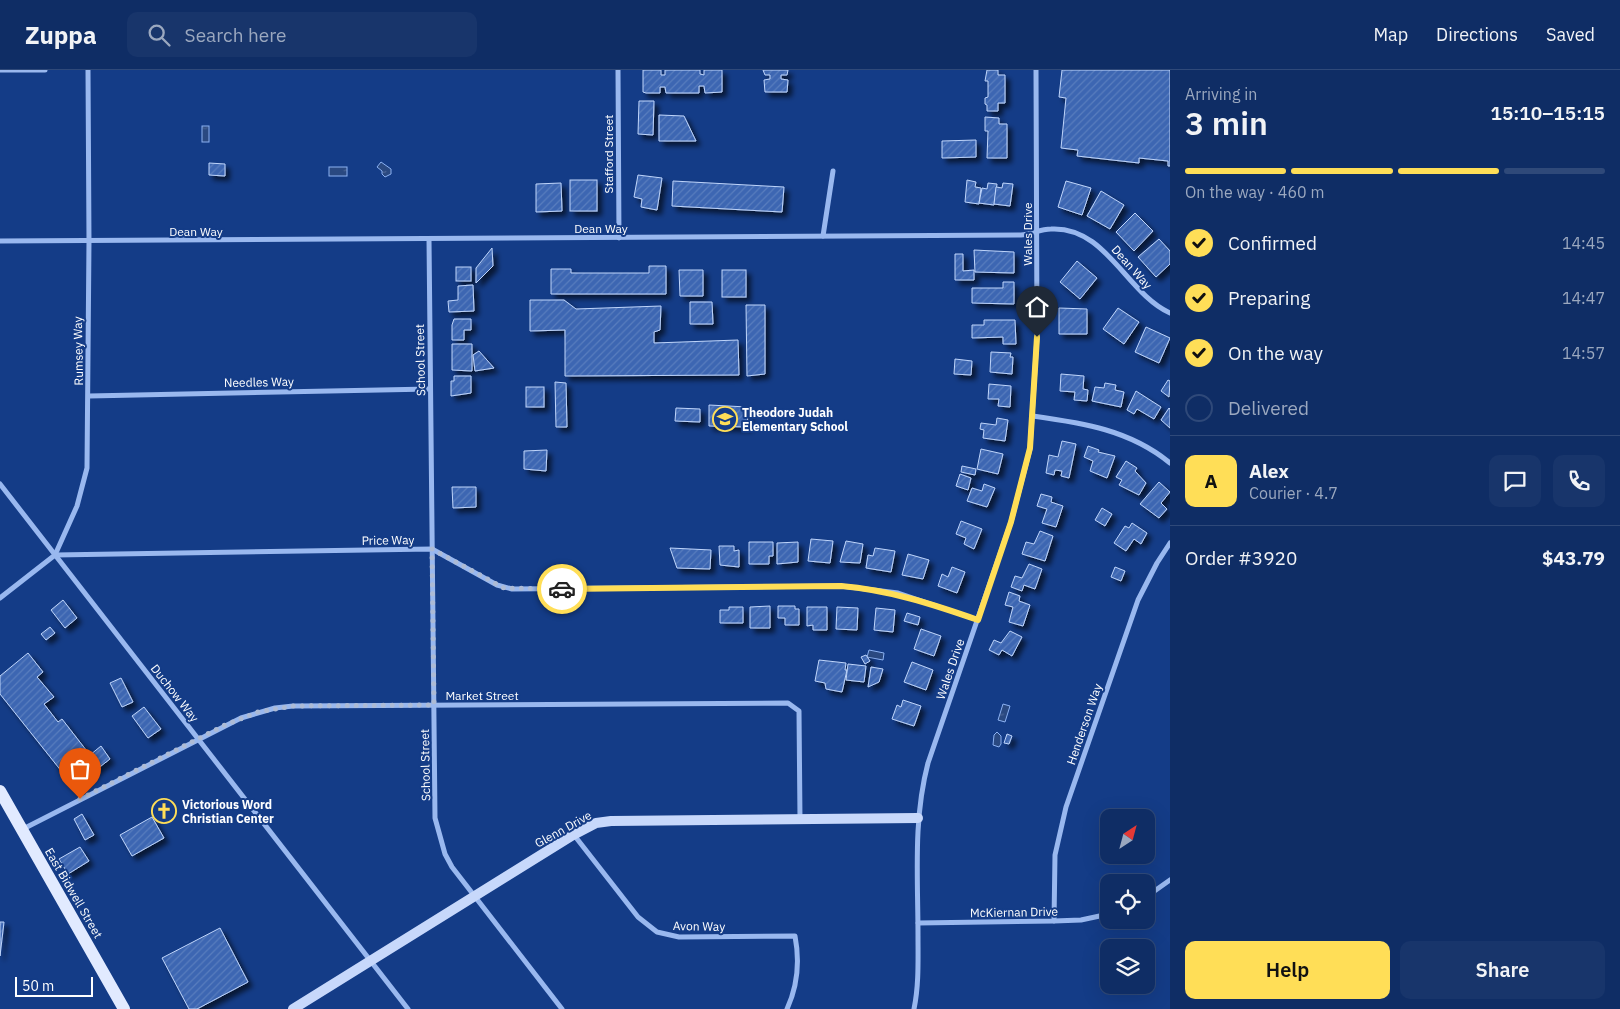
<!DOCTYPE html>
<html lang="en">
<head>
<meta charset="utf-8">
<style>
  :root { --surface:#0f2d65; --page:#18356b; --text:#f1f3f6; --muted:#9ba8bf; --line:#2f4979; --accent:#ffde57 }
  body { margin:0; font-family:"IBM Plex Sans",sans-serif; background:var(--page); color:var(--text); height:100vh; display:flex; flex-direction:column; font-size:19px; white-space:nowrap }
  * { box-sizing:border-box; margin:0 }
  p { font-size:16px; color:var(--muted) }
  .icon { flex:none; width:28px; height:28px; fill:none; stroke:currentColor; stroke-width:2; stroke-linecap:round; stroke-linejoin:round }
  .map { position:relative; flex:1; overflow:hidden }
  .side { display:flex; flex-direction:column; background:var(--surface); width:450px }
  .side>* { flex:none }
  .needle { width:32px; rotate:36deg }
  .tools { position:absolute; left:1100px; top:739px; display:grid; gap:10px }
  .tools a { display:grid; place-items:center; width:55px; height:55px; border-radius:10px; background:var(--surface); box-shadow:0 5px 20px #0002,0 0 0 1px var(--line); font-size:25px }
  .scale { position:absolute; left:15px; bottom:12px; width:78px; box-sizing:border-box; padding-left:5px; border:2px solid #fff; border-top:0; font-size:14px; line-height:18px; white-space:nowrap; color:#fff; -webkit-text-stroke:4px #143c87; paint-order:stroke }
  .pin { position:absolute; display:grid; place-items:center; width:42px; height:42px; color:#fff; margin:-51px -21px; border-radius:50% 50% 50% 0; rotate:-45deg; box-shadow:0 0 5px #0007 }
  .pin .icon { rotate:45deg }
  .courier { position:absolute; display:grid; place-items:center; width:50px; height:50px; margin:-25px; border:4px solid #ffde57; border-radius:50%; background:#fff; color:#222; box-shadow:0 1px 6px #0007 }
  .overview em { font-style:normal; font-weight:600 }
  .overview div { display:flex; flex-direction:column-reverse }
  .overview { display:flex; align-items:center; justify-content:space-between; height:85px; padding:0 15px }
  h1 { font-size:32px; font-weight:600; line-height:38px }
  .bar { display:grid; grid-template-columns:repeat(4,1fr); gap:8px 5px; align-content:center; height:60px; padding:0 15px }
  .bar i { height:6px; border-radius:4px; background:var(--line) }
  .bar .current { background:var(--accent) }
  .bar p { grid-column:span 4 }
  .line { display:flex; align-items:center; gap:12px; padding:0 15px; border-top:1px solid var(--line) }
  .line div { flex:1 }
  .round { display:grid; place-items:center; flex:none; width:52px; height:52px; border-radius:10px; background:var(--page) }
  ol { padding:0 15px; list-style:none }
  li { display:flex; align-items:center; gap:15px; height:55px }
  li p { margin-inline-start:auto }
  li .icon { padding:5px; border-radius:50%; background:var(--accent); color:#111; stroke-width:4 }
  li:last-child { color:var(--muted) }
  li i { width:28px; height:28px; border:2px solid var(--line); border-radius:50% }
  .primary-button { display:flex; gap:10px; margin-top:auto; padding:10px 15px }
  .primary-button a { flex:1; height:58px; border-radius:10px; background:var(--accent); color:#111; font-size:20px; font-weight:600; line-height:58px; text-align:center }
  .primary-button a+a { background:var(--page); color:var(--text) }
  header { display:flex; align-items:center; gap:30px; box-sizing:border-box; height:70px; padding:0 25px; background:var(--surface); border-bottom:1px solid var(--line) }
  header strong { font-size:24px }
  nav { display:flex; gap:28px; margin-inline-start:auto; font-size:18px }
  .search { width:350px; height:45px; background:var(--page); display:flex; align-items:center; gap:12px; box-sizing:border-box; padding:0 18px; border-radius:10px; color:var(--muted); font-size:19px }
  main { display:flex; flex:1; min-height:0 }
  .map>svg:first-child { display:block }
  .water { fill:url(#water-ripples); stroke:#8bb1f2 }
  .building { fill:url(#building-hatch); stroke:#bfd5fb; filter:url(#shadow) }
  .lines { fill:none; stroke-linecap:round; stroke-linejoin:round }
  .street { stroke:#99b8ef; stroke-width:5 }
  .secondary { stroke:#c7d8fb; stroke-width:10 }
  .primary { stroke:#e1eaff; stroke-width:12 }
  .done { stroke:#adbbd5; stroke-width:5; stroke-dasharray:0 9 }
  .route { stroke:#ffde57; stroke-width:6 }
  .labels { text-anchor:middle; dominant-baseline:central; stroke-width:4; stroke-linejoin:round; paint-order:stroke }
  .street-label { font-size:12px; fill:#fff; stroke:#143c87 }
  .poi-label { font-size:12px; font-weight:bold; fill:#fff; stroke:#143c87; text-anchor:start }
</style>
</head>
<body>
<header>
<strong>Zuppa</strong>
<div class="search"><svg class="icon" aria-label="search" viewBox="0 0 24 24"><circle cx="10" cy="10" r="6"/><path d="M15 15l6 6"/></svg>Search here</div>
<nav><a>Map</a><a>Directions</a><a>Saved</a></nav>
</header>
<main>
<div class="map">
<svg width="1170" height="939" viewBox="0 0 1170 939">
  <defs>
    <pattern id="water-ripples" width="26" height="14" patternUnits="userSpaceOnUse" patternTransform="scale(1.25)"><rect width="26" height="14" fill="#2a4981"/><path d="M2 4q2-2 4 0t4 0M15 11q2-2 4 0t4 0" fill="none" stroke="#4a6494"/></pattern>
    <pattern id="building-hatch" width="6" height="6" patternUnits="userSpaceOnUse" patternTransform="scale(1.25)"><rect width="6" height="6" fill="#3c66b2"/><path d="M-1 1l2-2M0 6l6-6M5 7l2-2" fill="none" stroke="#597dbe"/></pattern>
    <filter id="shadow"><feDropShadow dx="4.5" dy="4.5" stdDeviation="2.5" flood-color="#0009"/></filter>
  </defs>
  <rect width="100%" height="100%" fill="#143c87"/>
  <g class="water">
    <rect x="202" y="56" width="7" height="16"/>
    <polygon points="381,92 391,99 391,104 385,107 382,104 382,101 377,97"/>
    <rect x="329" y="97" width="18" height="9"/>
    <polygon points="869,580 884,583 883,590 867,587"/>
    <polygon points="1003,634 1010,636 1005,652 998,650"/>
    <polygon points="997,662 1001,666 1001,674 999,677 993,675 994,665"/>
  </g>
  <g class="building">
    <polygon points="643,0 661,0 661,5 665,5 665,0 700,0 700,4 704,5 704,0 722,0 722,22 705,23 704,16 699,16 699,23 666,23 665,17 660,17 660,23 646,23 643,22"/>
    <polygon points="763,0 788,0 787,5 781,5 781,9 788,10 787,22 765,22 764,10 770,9 770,5 765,5"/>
    <polygon points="987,0 998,0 998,5 1005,5 1005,33 998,33 998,41 987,41 987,35 985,34 985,28 988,27 988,11 985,11"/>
    <polygon points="1062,0 1170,0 1170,96 1168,96 1168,91 1139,88 1139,93 1077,86 1078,80 1061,78 1066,28 1059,27"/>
    <polygon points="639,31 654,31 653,65 638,64"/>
    <polygon points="659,45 684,46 696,71 659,71"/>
    <polygon points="985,47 999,48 999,54 1007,54 1007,88 987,88 988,61 985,61"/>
    <polygon points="976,70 976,87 942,88 942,71"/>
    <polygon points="209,93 225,94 225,106 209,105"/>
    <polygon points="638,105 662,108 657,140 641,137 642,129 634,127"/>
    <rect x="570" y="110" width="27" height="31"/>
    <polygon points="967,110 976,112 975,117 981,118 979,134 965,132"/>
    <polygon points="673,111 784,117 782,142 672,136"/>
    <polygon points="1066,111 1091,118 1082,145 1058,137"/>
    <polygon points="561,113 562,141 536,142 536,114"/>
    <polygon points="988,113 997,114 994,135 979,133 982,118 987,119"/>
    <polygon points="1003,113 1013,114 1010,136 994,134 996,117 1002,118"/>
    <polygon points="1101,121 1124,135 1110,159 1087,146"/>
    <polygon points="1135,143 1153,161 1134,181 1116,162"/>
    <polygon points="1159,169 1170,181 1170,194 1156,207 1138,187"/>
    <polygon points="492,178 493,196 476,213 476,198"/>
    <polygon points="974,180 1014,182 1014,203 975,202"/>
    <polygon points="955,184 963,184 963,201 974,200 974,210 955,210"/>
    <polygon points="1077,191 1097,208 1080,229 1060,212"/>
    <polygon points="649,196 666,196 666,224 551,224 551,199 571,199 571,203 649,203"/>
    <rect x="456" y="197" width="15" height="14"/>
    <polygon points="679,200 703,200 703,226 680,226"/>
    <rect x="722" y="200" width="24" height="27"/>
    <polygon points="1003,212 1014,212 1014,234 972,233 972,218 1003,218"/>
    <polygon points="473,215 474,241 449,242 448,231 458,230 458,216"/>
    <polygon points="530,230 564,230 576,239 661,236 660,260 654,262 654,273 738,270 739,305 565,306 565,260 530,261"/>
    <polygon points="690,232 712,232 713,254 690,254"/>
    <polygon points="746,235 765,235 765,304 747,306"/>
    <polygon points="1059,238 1087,239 1087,264 1059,264"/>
    <polygon points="1118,238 1139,252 1124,274 1103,259"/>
    <polygon points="454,249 471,249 471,260 464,260 464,270 452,270 452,255"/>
    <polygon points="984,250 1015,250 1016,274 1003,274 1003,267 972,268 972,255 984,255"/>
    <polygon points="1146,257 1170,268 1159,293 1135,282"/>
    <polygon points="452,274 472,274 472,301 452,300"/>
    <polygon points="479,281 494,298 475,301 473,285"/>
    <polygon points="991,282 1011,283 1010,287 1013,287 1012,304 990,302"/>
    <polygon points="955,289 972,291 971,305 954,304"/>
    <polygon points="1061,304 1084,306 1083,319 1088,320 1087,331 1074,330 1075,322 1060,321"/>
    <polygon points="454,306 471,306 471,323 451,326 451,311 454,311"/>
    <polygon points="1168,310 1170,311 1169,327 1161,321"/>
    <polygon points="555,312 566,313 567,357 556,357"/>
    <polygon points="1105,313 1116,315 1115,320 1124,322 1121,337 1092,331 1095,317 1104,318"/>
    <polygon points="989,314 1011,316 1010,337 998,336 999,329 988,329"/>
    <rect x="526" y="317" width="18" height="20"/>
    <polygon points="1136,321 1161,337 1154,349 1137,339 1134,344 1127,340"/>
    <polygon points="709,335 747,337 748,357 709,356"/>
    <polygon points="676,338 700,339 700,352 675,351"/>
    <polygon points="1169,338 1170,339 1170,358 1161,350"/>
    <polygon points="997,348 1008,350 1005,371 983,368 984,360 980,359 981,353 996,355"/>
    <polygon points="1062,371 1076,374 1069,408 1061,406 1062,401 1055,400 1054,405 1046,403 1049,385 1058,387"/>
    <polygon points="1088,376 1099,380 1098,382 1115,386 1107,408 1090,401 1093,391 1084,387"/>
    <polygon points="981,379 1003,384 998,404 977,399"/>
    <polygon points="547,380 546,401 524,399 524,381"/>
    <polygon points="1126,391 1137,398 1135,401 1146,413 1139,425 1119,415 1122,410 1116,407"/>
    <polygon points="962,396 976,399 975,405 961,402"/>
    <polygon points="960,404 971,408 968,420 956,416"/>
    <polygon points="1159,412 1170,422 1161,433 1167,439 1159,448 1140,434"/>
    <polygon points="984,414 995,418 987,437 967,431 972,418 982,421"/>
    <polygon points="452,417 476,417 476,437 453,438"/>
    <polygon points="1041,424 1052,427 1051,432 1063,436 1056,457 1042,453 1047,439 1037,436"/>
    <polygon points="1102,438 1112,444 1105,456 1095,450"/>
    <polygon points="961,451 982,459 974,479 964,474 966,468 956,464"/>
    <polygon points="1132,453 1147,463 1141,474 1134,469 1126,481 1114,473 1125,456 1129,458"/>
    <polygon points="1040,461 1053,466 1045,491 1022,484 1026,472 1034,474"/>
    <polygon points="811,469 833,471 830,493 808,491"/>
    <polygon points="846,471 863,474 860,493 840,492"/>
    <polygon points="749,472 773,472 773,486 769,486 769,494 749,494"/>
    <polygon points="798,472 798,492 777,494 777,473"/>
    <polygon points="719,476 734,476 734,481 739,480 739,497 720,495"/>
    <polygon points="670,478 711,480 710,499 677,498"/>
    <polygon points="875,478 895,481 891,502 866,498 868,485 873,486"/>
    <polygon points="908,484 929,490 923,509 902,505"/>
    <polygon points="1029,494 1042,499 1035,519 1024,515 1022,521 1011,517 1015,506 1022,508"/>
    <polygon points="952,497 965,502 957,523 938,516 942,504 948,507"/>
    <polygon points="1115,497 1125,501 1121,511 1111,507"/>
    <polygon points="1009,522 1020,526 1019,531 1030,535 1023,556 1009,552 1013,537 1005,535"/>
    <polygon points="63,530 77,548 65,558 51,540"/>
    <polygon points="770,536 770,558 750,558 750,537"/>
    <polygon points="778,536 795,536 795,539 799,539 799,555 785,555 785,548 778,548"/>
    <polygon points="729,537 743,537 743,553 720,553 720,540 729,540"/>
    <polygon points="807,537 827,537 827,560 813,560 813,555 807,556"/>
    <polygon points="837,537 858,538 857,560 836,559"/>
    <polygon points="876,538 895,540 893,562 874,560"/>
    <polygon points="907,543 920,547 918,555 904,551"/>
    <polygon points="50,557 55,563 46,570 41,564"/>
    <polygon points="921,559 941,566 934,586 914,579"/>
    <polygon points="1010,561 1022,567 1012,586 1002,580 999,585 989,580 994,570 1001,573"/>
    <polygon points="28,583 43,602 37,607 54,627 44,634 58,652 62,649 90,685 101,676 110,689 74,717 0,624 0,606"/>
    <polygon points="866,585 870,591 865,594 861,587"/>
    <polygon points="819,590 846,593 845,600 847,600 842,622 826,619 825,613 815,611"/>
    <polygon points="912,592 933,600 926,620 904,612"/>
    <polygon points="848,594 866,596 864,612 846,610"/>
    <polygon points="871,597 883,599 879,612 868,617"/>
    <polygon points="121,608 133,632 122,637 110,613"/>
    <polygon points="903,630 921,636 914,656 892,649 897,635 901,637"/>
    <polygon points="144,637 161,659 148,668 132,646"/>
    <polygon points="1007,664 1012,666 1009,674 1004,673"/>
    <polygon points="82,744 94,765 85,770 74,749"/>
    <polygon points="152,747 164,768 132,786 120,765"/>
    <polygon points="80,777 89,791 68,804 59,789"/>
    <polygon points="0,852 4,852 0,886"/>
    <polygon points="220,858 248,912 197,939 189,939 162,888"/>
  </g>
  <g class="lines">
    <g class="street">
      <polyline points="0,0 45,0"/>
      <polyline points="618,0 619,168"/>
      <polyline points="823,166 833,101"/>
      <polyline points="429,169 435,748 445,784 452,797 562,939"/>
      <path d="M0 171 1021 165C1031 164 1041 159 1051 159 1106 156 1126 223 1170 243"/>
      <polyline points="89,326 430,319"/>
      <path d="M1033 346C1083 353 1130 360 1170 393"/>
      <polyline points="0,414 408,939"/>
      <polyline points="55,485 432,479 497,515 512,519 841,516 898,523 978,550"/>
      <polyline points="0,528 55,485 77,436 87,398 89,171 88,0"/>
      <polyline points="23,759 241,648 275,638 293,636 788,633 799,641 800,749"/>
      <path d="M574 765 638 847 657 862 679 867 795 866C800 892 798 915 787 939"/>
      <polyline points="1146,827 1170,810"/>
      <polyline points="1054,851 1055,785 1066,737 1138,530 1157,493 1170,473"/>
      <polyline points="918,853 1054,851 1081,850 1109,844"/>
      <path d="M914 939C919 915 918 890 918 866 918 807 913 750 928 693L1011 452 1030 379 1037 267 1036 0"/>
    </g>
    <polyline class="secondary" points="293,939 573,765 596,753 611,751 918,748"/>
    <polyline class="primary" points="0,721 124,939"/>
  </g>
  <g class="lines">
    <polyline class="done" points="80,729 225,655 258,642 293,636 434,635 432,479 504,518 562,519"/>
    <path class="route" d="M562 519 841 516C889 520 932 534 978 550L1011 452 1030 378 1037 267"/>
  </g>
  <defs>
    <symbol id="school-ring" viewBox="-11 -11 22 22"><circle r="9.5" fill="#143c87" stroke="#ffde57" stroke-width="1.5"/><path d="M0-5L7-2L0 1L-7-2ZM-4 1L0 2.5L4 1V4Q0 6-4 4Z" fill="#ffde57"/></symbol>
    <symbol id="church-ring" viewBox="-11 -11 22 22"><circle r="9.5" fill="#143c87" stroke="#ffde57" stroke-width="1.5"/><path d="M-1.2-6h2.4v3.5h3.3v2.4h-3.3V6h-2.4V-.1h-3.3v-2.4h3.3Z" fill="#ffde57"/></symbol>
  </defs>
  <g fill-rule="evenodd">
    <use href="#school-ring" x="711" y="335" width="28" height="28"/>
    <use href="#church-ring" x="150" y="727" width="28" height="28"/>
  </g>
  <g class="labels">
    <g class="street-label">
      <text transform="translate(608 84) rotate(-90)">Stafford Street</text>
      <text x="601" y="158">Dean Way</text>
      <text x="196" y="161">Dean Way</text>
      <text transform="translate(1027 164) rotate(-90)">Wales Drive</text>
      <text transform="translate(1132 197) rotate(48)">Dean Way</text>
      <text transform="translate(78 281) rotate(-91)">Rumsey Way</text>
      <text transform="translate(420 290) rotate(-91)">School Street</text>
      <text transform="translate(259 312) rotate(-1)">Needles Way</text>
      <text transform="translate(388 470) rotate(-1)">Price Way</text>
      <text transform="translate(950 599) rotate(-71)">Wales Drive</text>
      <text transform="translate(175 623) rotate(52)">Duchow Way</text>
      <text x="482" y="625">Market Street</text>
      <text transform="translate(1084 654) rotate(-71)">Henderson Way</text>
      <text transform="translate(425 695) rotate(-91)">School Street</text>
      <text transform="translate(563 759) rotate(-29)">Glenn Drive</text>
      <text transform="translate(74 823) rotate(60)">East Bidwell Street</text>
      <text transform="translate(1014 842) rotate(-1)">McKiernan Drive</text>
      <text transform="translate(699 856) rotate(1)">Avon Way</text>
    </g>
    <g class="poi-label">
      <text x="742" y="342">Theodore Judah<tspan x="742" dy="14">Elementary School</tspan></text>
      <text x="182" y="734">Victorious Word<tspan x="182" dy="14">Christian Center</tspan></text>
    </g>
  </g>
</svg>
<div class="tools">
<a><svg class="needle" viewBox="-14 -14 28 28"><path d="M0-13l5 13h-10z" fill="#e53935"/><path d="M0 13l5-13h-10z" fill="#9ba8bf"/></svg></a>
<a><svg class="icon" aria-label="locate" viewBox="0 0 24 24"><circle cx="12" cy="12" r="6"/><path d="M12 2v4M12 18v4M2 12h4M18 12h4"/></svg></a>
<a><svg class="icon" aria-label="layers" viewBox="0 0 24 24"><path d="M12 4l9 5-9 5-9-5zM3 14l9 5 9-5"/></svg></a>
</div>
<div class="scale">50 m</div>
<div class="pin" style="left:80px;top:729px;background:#ea580c"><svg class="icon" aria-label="bag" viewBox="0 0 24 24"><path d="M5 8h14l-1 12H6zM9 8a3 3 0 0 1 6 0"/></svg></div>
<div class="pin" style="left:1037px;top:267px;background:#1f2937"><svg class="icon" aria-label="home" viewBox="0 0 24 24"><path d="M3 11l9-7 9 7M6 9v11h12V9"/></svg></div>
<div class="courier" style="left:562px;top:519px"><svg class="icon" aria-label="car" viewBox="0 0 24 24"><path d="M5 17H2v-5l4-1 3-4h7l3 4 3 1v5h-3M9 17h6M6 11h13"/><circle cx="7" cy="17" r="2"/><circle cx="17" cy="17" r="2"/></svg></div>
</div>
<section class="side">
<div class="overview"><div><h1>3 min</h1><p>Arriving in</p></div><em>15:10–15:15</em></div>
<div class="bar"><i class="current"></i><i class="current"></i><i class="current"></i><i></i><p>On the way · 460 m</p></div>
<ol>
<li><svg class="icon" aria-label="check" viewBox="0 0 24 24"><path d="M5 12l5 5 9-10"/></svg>Confirmed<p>14:45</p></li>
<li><svg class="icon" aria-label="check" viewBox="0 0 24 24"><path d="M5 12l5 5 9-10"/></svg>Preparing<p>14:47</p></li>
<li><svg class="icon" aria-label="check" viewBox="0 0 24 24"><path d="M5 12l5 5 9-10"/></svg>On the way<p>14:57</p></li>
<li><i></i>Delivered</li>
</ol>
<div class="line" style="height:90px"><b class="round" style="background:var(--accent);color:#111">A</b><div><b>Alex</b><p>Courier · 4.7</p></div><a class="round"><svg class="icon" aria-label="chat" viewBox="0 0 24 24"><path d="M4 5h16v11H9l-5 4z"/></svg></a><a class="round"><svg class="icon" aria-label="phone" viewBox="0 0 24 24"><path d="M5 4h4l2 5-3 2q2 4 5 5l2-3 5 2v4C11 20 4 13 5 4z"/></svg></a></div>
<div class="line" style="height:65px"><div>Order #3920</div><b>$43.79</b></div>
<div class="primary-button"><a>Help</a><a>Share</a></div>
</section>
</main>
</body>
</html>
